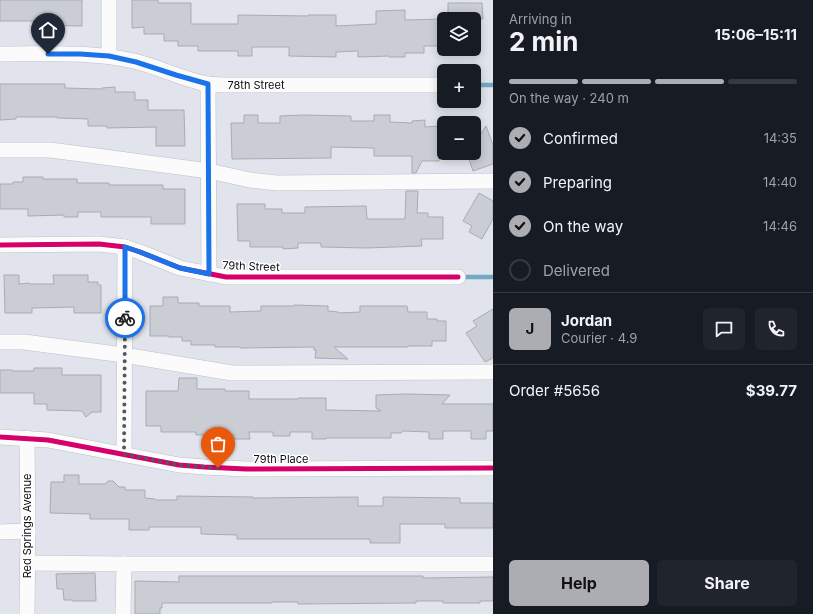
<!DOCTYPE html>
<html lang="en">
<head>
<meta charset="utf-8">
<style>
  :root { --surface:#171b24; --page:#20242c; --text:#f1f3f6; --muted:#9ea1a6; --line:#363941; --accent:#abadb2 }
  body { margin:0; font-family:Inter,sans-serif; background:var(--page); color:var(--text); height:100vh; display:flex; flex-direction:column; font-size:15px; white-space:nowrap }
  * { box-sizing:border-box; margin:0 }
  p { font-size:13px; color:var(--muted) }
  .icon { flex:none; width:22px; height:22px; fill:none; stroke:currentColor; stroke-width:2; stroke-linecap:round; stroke-linejoin:round }
  .map { position:relative; flex:1; overflow:hidden }
  .panel { display:flex; flex-direction:column; background:var(--surface); width:320px }
  .panel>* { flex:none }
  .controls { position:absolute; left:437px; top:12px; display:grid; gap:8px }
  .controls a { display:grid; place-items:center; width:44px; height:44px; border-radius:6px; background:var(--surface); box-shadow:0 2px 10px #0003; font-size:20px }
  .pin { position:absolute; display:grid; place-items:center; width:34px; height:34px; color:#fff; margin:-41px -17px; border-radius:50% 50% 50% 0; rotate:-45deg; box-shadow:0 0 4px #0007 }
  .pin .icon { rotate:45deg }
  .courier { position:absolute; display:grid; place-items:center; width:40px; height:40px; margin:-20px; border:3px solid #1a73e8; border-radius:50%; background:#fff; color:#222; box-shadow:0 1px 5px #0007 }
  .overview em { font-style:normal; font-weight:700 }
  .overview div { display:flex; flex-direction:column-reverse }
  .overview { display:flex; align-items:center; justify-content:space-between; height:68px; padding:0 16px }
  h1 { font-size:26px; font-weight:700; line-height:30px }
  .bar { display:grid; grid-template-columns:repeat(4,1fr); gap:6px 4px; align-content:center; height:48px; padding:0 16px }
  .bar i { height:5px; border-radius:3px; background:var(--line) }
  .bar .selected { background:var(--accent) }
  .bar p { grid-column:span 4 }
  .line { display:flex; align-items:center; gap:10px; padding:0 16px; border-top:1px solid var(--line) }
  .line div { flex:1 }
  .round { display:grid; place-items:center; flex:none; width:42px; height:42px; border-radius:6px; background:var(--page) }
  ol { padding:0 16px; list-style:none }
  li { display:flex; align-items:center; gap:12px; height:44px }
  li p { margin-inline-start:auto }
  li .icon { padding:4px; border-radius:50%; background:var(--accent); color:#111; stroke-width:4 }
  li:last-child { color:var(--muted) }
  li i { width:22px; height:22px; border:2px solid var(--line); border-radius:50% }
  .button { display:flex; gap:8px; margin-top:auto; padding:8px 16px }
  .button a { flex:1; height:46px; border-radius:6px; background:var(--accent); color:#111; font-size:16px; font-weight:700; line-height:46px; text-align:center }
  .button a+a { background:var(--page); color:var(--text) }
  main { display:flex; flex:1; min-height:0 }
  .map>svg:first-child { display:block }
  .lines { fill:none; stroke-linecap:round; stroke-linejoin:round }
  .stream { stroke:#73a9c2; stroke-width:4.5 }
  .building { fill:#cacdd4; stroke:#a8abb1 }
  .minor-casing { stroke:#bdbfc6; stroke-width:16 }
  .minor { stroke:#fbfbfc; stroke-width:15 }
  .cycleway-casing { stroke:#fff; stroke-width:8 }
  .cycleway { stroke:#d6006c; stroke-width:5 }
  .done { stroke:#56575e; stroke-width:4; stroke-dasharray:0 7.2 }
  .route { stroke:#1a73e8; stroke-width:5 }
  .labels { text-anchor:middle; dominant-baseline:central; stroke-width:3; stroke-linejoin:round; paint-order:stroke }
  .street-label { font-size:11px; fill:#0b0b11; stroke:#fff }
</style>
</head>
<body>
<main>
<div class="map">
<svg width="493" height="614" viewBox="0 0 493 614">
  <rect width="100%" height="100%" fill="#e2e4ed"/>
  <g class="lines">
    <g class="stream">
      <polyline points="474,85 493,85"/>
      <polyline points="461,277 493,277"/>
    </g>
  </g>
  <g class="building">
    <polygon points="0,0 82,0 82,26 35,25 35,21 0,21"/>
    <polygon points="132,0 158,0 158,3 191,3 191,24 238,24 238,15 308,16 308,15 336,15 336,26 376,24 376,11 405,10 405,20 444,19 444,46 424,46 424,53 405,53 405,57 389,57 389,56 358,57 358,51 336,52 336,57 289,56 289,47 252,47 252,56 238,56 238,51 198,51 198,46 178,46 178,41 164,41 164,34 144,34 144,27 132,28"/>
    <polygon points="448,3 482,3 483,19 448,19"/>
    <polygon points="0,84 65,84 65,88 102,89 102,88 115,87 115,92 135,92 135,100 148,100 148,110 184,110 185,146 156,146 156,127 107,128 107,126 88,126 88,119 57,118 57,117 16,117 16,119 0,120"/>
    <polygon points="244,115 258,115 258,123 280,123 280,116 304,115 351,116 351,121 374,121 374,115 390,115 390,122 412,123 412,121 425,120 425,127 439,126 439,161 422,161 416,173 412,173 412,156 374,156 374,148 331,147 331,158 232,159 231,123 244,123"/>
    <polygon points="486,126 493,145 493,164 473,171 467,153 474,153 474,144"/>
    <polygon points="23,177 43,177 43,179 77,179 77,183 109,183 109,185 163,185 163,189 185,189 185,224 151,224 151,217 101,217 101,212 78,212 78,217 64,217 64,215 28,216 28,209 0,209 0,184 13,184 13,182 23,182"/>
    <polygon points="406,191 418,191 417,213 428,213 428,217 443,217 443,239 421,239 422,246 367,248 321,247 321,243 298,243 298,248 283,249 283,247 250,247 250,241 238,241 237,204 265,204 265,209 282,209 282,213 305,213 305,207 366,206 367,219 405,219"/>
    <polygon points="479,193 493,201 493,219 482,239 469,232 472,226 463,221"/>
    <polygon points="4,275 19,275 19,284 29,283 29,284 54,284 53,275 88,275 88,282 98,282 98,285 101,285 101,313 74,313 74,307 32,308 32,313 5,313"/>
    <polygon points="163,297 178,297 178,303 199,303 199,306 230,306 230,312 261,311 261,306 294,306 294,305 328,306 328,311 338,312 339,313 360,312 360,306 407,306 408,312 427,312 427,319 437,319 437,321 446,321 446,341 432,341 432,346 408,346 408,347 334,347 348,359 315,358 316,350 314,350 314,347 240,348 240,347 215,347 215,345 191,345 191,341 182,341 182,337 169,337 169,336 150,336 150,306 163,306"/>
    <polygon points="493,309 493,358 485,362 466,333 477,326 473,321"/>
    <polygon points="34,368 62,368 62,375 101,375 101,412 92,412 86,417 82,411 47,410 47,404 34,404 34,393 0,393 0,370 12,370 12,371 34,371"/>
    <polygon points="179,378 197,378 197,389 225,389 225,391 249,391 249,399 298,399 298,398 326,398 326,410 381,411 376,408 376,395 405,394 450,395 442,404 493,404 493,431 486,431 486,439 471,439 471,431 443,431 443,439 429,439 429,432 403,431 401,433 391,433 391,438 326,438 326,439 312,439 312,432 290,432 290,436 273,436 273,432 249,432 250,439 234,439 234,435 196,435 196,432 161,432 161,426 146,426 146,391 178,391"/>
    <polygon points="64,475 79,475 79,484 105,484 108,481 113,481 119,487 125,487 125,490 145,490 145,498 155,499 156,500 177,500 177,496 253,497 253,498 358,497 358,506 383,506 383,497 460,498 460,503 493,503 493,528 445,528 445,524 400,524 400,543 370,543 370,539 237,539 237,535 201,534 201,527 149,527 149,530 129,530 129,519 90,519 90,514 50,513 51,482 64,482"/>
    <polygon points="95,573 96,601 72,601 72,600 64,600 63,589 57,589 56,574"/>
    <polygon points="179,576 423,576 423,578 493,577 493,601 480,601 480,603 443,603 443,601 416,601 416,603 298,604 298,602 272,602 272,603 162,603 162,608 160,608 160,614 135,614 135,581 179,582"/>
  </g>
  <g class="lines">
    <defs>
      <g id="minor">
        <polyline points="109,0 109,56"/>
        <path d="M0 54C45 54 90 51 134 61 159 67 182 79 207 84 215 85 224 85 232 85H444"/>
        <polyline points="208,84 209,274"/>
        <polyline points="0,150 50,150 89,155 209,171 250,180 277,183 493,181"/>
        <polyline points="0,245 99,244 125,247 140,252 180,268 226,277 458,277"/>
        <polyline points="0,342 24,342 124,355 232,373 493,372"/>
        <polyline points="0,437 48,440 179,465 204,467 246,469 493,468"/>
        <polyline points="27,438 28,531 27,614"/>
        <polyline points="124,454 125,247"/>
        <polyline points="0,532 28,531"/>
        <polyline points="27,563 124,564 123,614"/>
        <polyline points="124,564 493,564"/>
      </g>
    </defs>
    <use href="#minor" class="minor-casing"/>
    <use href="#minor" class="minor"/>
    <defs>
      <g id="cycleway">
        <polyline points="0,245 99,244 125,247 140,252 180,268 226,277 458,277"/>
        <polyline points="0,437 48,440 179,465 204,467 246,469 493,468"/>
      </g>
    </defs>
    <use href="#cycleway" class="cycleway-casing"/>
    <use href="#cycleway" class="cycleway"/>
  </g>
  <g class="lines">
    <polyline class="done" points="125,318 124,454 179,465 218,468"/>
    <polyline class="route" points="48,54 80,54 109,56 136,62 176,75 208,84 209,274 180,268 140,252 125,247 125,318"/>
  </g>
  <g class="labels">
    <g class="street-label">
      <text x="256" y="85">78th Street</text>
      <text transform="translate(251 266) rotate(2)">79th Street</text>
      <text x="281" y="459">79th Place</text>
      <text transform="translate(27 526) rotate(-90)">Red Springs Avenue</text>
    </g>
  </g>
</svg>
<div class="controls">
<a><svg class="icon" aria-label="layers" viewBox="0 0 24 24"><path d="M12 4l9 5-9 5-9-5zM3 14l9 5 9-5"/></svg></a>
<a>+</a>
<a>−</a>
</div>
<div class="pin" style="left:218px;top:468px;background:#ea580c"><svg class="icon" aria-label="bag" viewBox="0 0 24 24"><path d="M5 8h14l-1 12H6zM9 8a3 3 0 0 1 6 0"/></svg></div>
<div class="pin" style="left:48px;top:54px;background:#1f2937"><svg class="icon" aria-label="home" viewBox="0 0 24 24"><path d="M3 11l9-7 9 7M6 9v11h12V9"/></svg></div>
<div class="courier" style="left:125px;top:318px"><svg class="icon" aria-label="bike" viewBox="0 0 24 24"><circle cx="6" cy="16" r="4"/><circle cx="18" cy="16" r="4"/><path d="M6 16l4-8h5l3 8M10 8l3 8H6M13 5h3"/></svg></div>
</div>
<section class="panel">
<div class="overview"><div><h1>2 min</h1><p>Arriving in</p></div><em>15:06–15:11</em></div>
<div class="bar"><i class="selected"></i><i class="selected"></i><i class="selected"></i><i></i><p>On the way · 240 m</p></div>
<ol>
<li><svg class="icon" aria-label="check" viewBox="0 0 24 24"><path d="M5 12l5 5 9-10"/></svg>Confirmed<p>14:35</p></li>
<li><svg class="icon" aria-label="check" viewBox="0 0 24 24"><path d="M5 12l5 5 9-10"/></svg>Preparing<p>14:40</p></li>
<li><svg class="icon" aria-label="check" viewBox="0 0 24 24"><path d="M5 12l5 5 9-10"/></svg>On the way<p>14:46</p></li>
<li><i></i>Delivered</li>
</ol>
<div class="line" style="height:72px"><b class="round" style="background:var(--accent);color:#111">J</b><div><b>Jordan</b><p>Courier · 4.9</p></div><a class="round"><svg class="icon" aria-label="chat" viewBox="0 0 24 24"><path d="M4 5h16v11H9l-5 4z"/></svg></a><a class="round"><svg class="icon" aria-label="phone" viewBox="0 0 24 24"><path d="M5 4h4l2 5-3 2q2 4 5 5l2-3 5 2v4C11 20 4 13 5 4z"/></svg></a></div>
<div class="line" style="height:52px"><div>Order #5656</div><b>$39.77</b></div>
<div class="button"><a>Help</a><a>Share</a></div>
</section>
</main>
</body>
</html>
